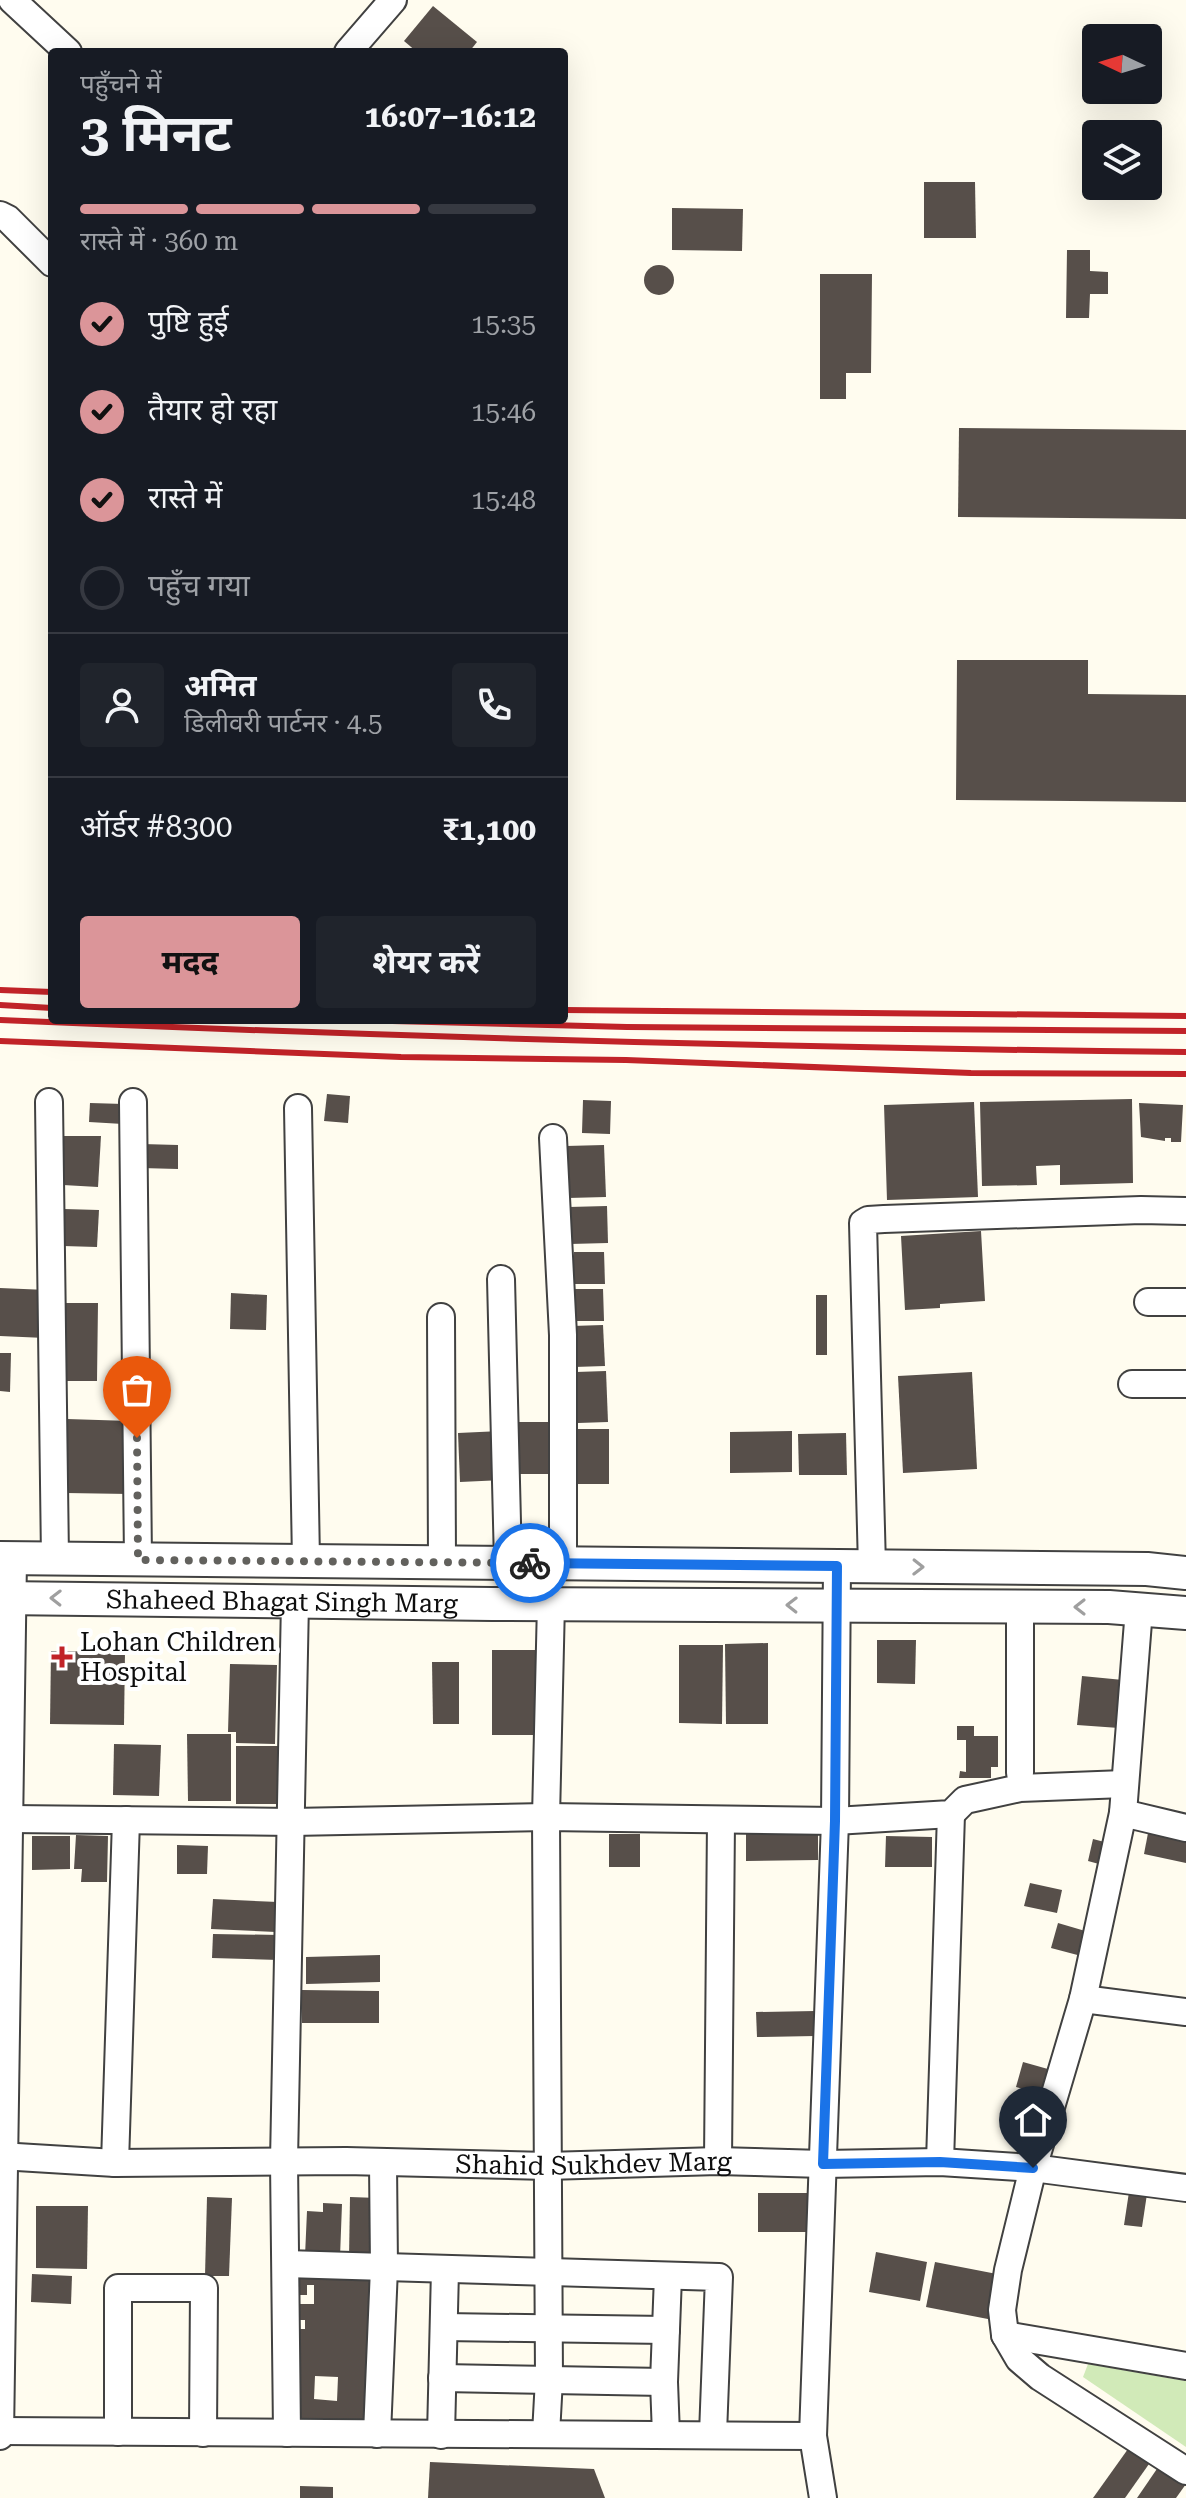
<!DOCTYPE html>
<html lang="hi">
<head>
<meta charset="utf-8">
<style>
  :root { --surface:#171b24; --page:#20242c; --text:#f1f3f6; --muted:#9ea1a6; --line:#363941; --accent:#db9599 }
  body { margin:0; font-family:"Roboto Serif","Noto Sans Devanagari",serif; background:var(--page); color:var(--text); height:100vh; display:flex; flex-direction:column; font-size:30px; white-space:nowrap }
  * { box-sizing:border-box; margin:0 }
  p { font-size:26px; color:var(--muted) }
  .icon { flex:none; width:44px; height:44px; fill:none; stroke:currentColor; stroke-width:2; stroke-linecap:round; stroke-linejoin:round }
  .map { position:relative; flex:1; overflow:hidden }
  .panel { position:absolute; left:48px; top:48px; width:520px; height:976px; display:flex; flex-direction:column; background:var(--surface); border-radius:8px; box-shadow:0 8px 32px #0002 }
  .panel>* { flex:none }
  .needle { width:52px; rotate:274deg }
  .fabs { position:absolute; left:1082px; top:24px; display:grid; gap:16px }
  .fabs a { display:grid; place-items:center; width:80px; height:80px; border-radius:8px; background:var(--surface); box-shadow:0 8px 32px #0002; font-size:40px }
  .pin { position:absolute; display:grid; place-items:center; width:68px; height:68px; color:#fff; margin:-82px -34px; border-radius:50% 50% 50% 0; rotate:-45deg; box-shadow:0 0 8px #0007 }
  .pin .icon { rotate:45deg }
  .courier { position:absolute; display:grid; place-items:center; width:80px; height:80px; margin:-40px; border:6px solid #1a73e8; border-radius:50%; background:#fff; color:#222; box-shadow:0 2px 10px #0007 }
  .headline em { font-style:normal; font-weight:700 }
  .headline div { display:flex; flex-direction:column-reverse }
  .headline { display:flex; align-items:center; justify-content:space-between; height:136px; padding:0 32px }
  h1 { font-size:52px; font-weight:700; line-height:60px }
  .bar { display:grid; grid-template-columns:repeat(4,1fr); gap:12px 8px; align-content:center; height:96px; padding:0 32px }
  .bar i { height:10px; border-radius:6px; background:var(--line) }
  .bar .current { background:var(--accent) }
  .bar p { grid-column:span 4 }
  .line { display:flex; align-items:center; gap:20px; padding:0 32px; border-top:2px solid var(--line) }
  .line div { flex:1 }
  .round { display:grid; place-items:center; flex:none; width:84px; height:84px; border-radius:8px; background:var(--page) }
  ol { padding:0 32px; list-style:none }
  li { display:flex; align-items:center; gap:24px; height:88px }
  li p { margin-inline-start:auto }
  li .icon { padding:8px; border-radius:50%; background:var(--accent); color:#111; stroke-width:4 }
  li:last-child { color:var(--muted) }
  li i { width:44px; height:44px; border:4px solid var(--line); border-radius:50% }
  .button { display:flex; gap:16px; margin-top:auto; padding:16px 32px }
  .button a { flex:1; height:92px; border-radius:8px; background:var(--accent); color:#111; font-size:32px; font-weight:700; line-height:92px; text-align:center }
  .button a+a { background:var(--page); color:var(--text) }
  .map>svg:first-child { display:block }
  .green { fill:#d1eab8 }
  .building { fill:#574f4a; fill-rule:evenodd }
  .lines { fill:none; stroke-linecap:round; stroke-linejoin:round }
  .minor-casing { stroke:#414141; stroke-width:30 }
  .tertiary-casing { stroke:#414141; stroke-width:36 }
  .minor { stroke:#fff; stroke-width:26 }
  .tertiary { stroke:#fff; stroke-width:32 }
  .rail { stroke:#c12328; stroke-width:6 }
  .oneway { stroke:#9f9f9f }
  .done { stroke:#62615d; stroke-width:8; stroke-dasharray:0 14.4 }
  .route { stroke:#1a73e8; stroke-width:10 }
  .poi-dot { fill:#c12328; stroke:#fff; stroke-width:3 }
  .labels { text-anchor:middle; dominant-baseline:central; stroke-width:8; stroke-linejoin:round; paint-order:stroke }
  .street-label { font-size:26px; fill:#0e0e0e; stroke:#fff }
  .poi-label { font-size:26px; fill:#0e0e0e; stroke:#fff; text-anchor:start }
</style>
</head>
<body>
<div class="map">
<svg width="1186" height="2498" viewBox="0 0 1186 2498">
  <rect width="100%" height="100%" fill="#fffcef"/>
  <polygon class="green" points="1088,2364 1186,2381 1186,2447 1083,2377"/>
  <g class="building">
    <polygon points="433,6 477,42 469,52 417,52 404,41"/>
    <polygon points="924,182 975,182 976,238 924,238"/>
    <polygon points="672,208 743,209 742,251 672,250"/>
    <polygon points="1067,250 1090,250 1090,271 1108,272 1108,294 1090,294 1089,318 1066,318"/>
    <circle cx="659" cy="280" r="15"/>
    <polygon points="820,274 872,274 871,373 846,373 846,399 820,399"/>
    <polygon points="959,428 1186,430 1186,519 958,517"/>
    <polygon points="957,660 1088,660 1088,694 1186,695 1186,802 956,800"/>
    <polygon points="327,1094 350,1096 348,1123 324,1121"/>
    <polygon points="1132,1099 1133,1183 1060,1185 1060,1165 1036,1166 1037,1185 982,1186 980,1102"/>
    <polygon points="583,1100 611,1101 610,1134 582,1133"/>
    <polygon points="974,1102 978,1197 887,1200 884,1105"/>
    <polygon points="90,1103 124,1104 123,1124 89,1122"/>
    <polygon points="1139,1103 1183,1105 1181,1142 1171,1142 1171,1138 1165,1138 1165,1141 1141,1137"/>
    <polygon points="64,1136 101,1136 98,1187 63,1185"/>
    <polygon points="142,1144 178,1145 178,1169 141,1168"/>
    <polygon points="604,1145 606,1197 568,1198 566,1146"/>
    <polygon points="607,1206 608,1243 570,1244 569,1207"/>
    <polygon points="64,1209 99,1210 97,1247 63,1246"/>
    <polygon points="981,1231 985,1301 940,1304 940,1308 905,1310 901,1236"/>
    <polygon points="574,1252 604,1252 605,1284 574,1284"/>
    <polygon points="0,1288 47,1290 45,1338 0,1336"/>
    <polygon points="573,1289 603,1289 604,1321 574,1321"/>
    <polygon points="231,1293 267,1295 266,1330 230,1329"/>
    <rect x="816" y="1295" width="11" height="60"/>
    <polygon points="61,1303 98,1303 97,1381 65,1381 65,1344 61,1344"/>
    <polygon points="603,1325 605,1366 574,1367 572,1326"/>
    <polygon points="0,1353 11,1353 10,1392 0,1391"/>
    <polygon points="606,1371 608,1422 578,1423 576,1372"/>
    <polygon points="972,1372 977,1469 903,1473 898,1376"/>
    <polygon points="67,1419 130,1421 129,1494 66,1493"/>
    <rect x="509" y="1422" width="49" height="52"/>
    <rect x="578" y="1429" width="31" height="55"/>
    <polygon points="501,1431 503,1480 460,1482 458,1433"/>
    <polygon points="792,1431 792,1472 730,1473 730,1432"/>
    <polygon points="846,1433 847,1475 799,1475 798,1434"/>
    <polygon points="877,1640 916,1640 915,1684 877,1683"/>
    <polygon points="768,1643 768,1724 726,1724 725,1644"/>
    <polygon points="679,1645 723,1645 722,1724 679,1723"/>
    <polygon points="492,1650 539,1650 540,1735 492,1735"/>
    <polygon points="51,1651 125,1652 124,1725 50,1724"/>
    <polygon points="432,1662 459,1662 459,1724 433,1724"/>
    <polygon points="230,1664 277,1665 275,1744 236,1743 236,1732 228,1732"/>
    <polygon points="1082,1676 1123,1680 1119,1728 1077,1725"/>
    <polygon points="957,1726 974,1726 974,1736 998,1736 998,1767 991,1767 991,1778 959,1778 960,1771 966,1772 966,1740 957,1740"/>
    <polygon points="187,1734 231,1734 231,1801 188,1801"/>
    <polygon points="114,1744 161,1745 159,1796 113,1795"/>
    <rect x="236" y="1746" width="43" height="58"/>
    <polygon points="818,1829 818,1860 746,1861 746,1830"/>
    <polygon points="1148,1833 1186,1840 1186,1863 1144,1854"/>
    <rect x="609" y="1834" width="31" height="33"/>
    <polygon points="76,1835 108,1836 107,1882 81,1882 82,1869 74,1869"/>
    <polygon points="32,1836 70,1836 70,1869 32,1870"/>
    <polygon points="886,1836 932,1837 932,1867 885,1867"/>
    <polygon points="1093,1839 1116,1845 1110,1867 1088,1861"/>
    <polygon points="177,1845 208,1846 207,1874 177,1874"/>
    <polygon points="1030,1883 1062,1890 1057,1913 1024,1906"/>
    <polygon points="213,1899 278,1902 276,1932 211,1929"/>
    <polygon points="1058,1923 1092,1933 1085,1957 1051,1948"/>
    <polygon points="213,1934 280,1935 279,1960 212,1958"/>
    <polygon points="380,1955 380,1982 306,1984 306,1957"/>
    <polygon points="302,1990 379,1991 379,2023 302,2023"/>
    <polygon points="815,2011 815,2036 757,2037 756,2012"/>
    <polygon points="1023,2062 1055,2071 1048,2096 1016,2087"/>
    <polygon points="1129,2192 1147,2194 1142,2227 1124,2225"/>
    <rect x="758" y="2193" width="56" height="39"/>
    <polygon points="207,2197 232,2198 229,2276 205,2276"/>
    <polygon points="350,2197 378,2198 377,2259 349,2258"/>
    <polygon points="323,2203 342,2204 340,2257 305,2256 307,2211 323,2212"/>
    <polygon points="36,2206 88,2206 87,2269 36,2268"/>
    <polygon points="876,2252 927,2262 920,2301 869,2292"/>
    <polygon points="935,2262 1002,2275 993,2320 926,2307"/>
    <polygon points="32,2274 72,2276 71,2304 31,2302"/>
    <path d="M373 2274 372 2426H295L296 2329H305V2320H296V2304H314V2285H307V2295H296V2277ZM315 2376 338 2377 337 2401 314 2399Z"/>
    <polygon points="1128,2449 1149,2464 1125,2498 1093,2498"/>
    <polygon points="430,2462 594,2469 605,2498 428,2498"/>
    <polygon points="1161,2463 1186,2484 1176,2498 1137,2498"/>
    <polygon points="300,2486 333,2487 333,2498 300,2498"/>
  </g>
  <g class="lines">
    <defs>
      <g id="minor">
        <polyline points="12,0 68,52"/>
        <polyline points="348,52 393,0"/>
        <polyline points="0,215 8,219 52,263"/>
        <polyline points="49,1102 55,1559"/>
        <polyline points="133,1102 138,1560"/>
        <polyline points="298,1108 306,1561"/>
        <polyline points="553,1138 563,1335 563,1562"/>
        <polyline points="501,1279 508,1563"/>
        <polyline points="1148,1302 1186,1302"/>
        <polyline points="441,1317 442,1562"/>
        <polyline points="1132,1384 1186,1384"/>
        <polyline points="872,1567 863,1223 868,1220 884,1219 1141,1210 1186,1211"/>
        <polyline points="1139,1609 1123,1813 1083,1999 1033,2168 1008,2270 1002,2310 1005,2335 1019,2359 1040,2377 1186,2471"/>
        <polyline points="1020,1773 1020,1608"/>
        <polyline points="1123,1813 1186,1828"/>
        <polyline points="10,1819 292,1822 546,1817 835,1821 951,1814 965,1800 1020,1788 1124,1784"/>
        <polyline points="1083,1999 1186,2012"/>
        <path id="s1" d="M0 2156 115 2163 346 2161 547 2166 718 2161 823 2164 940 2162 1033 2168 1186 2188"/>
        <polyline points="718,2161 721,1820"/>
        <polyline points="940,2162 951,1814"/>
        <polyline points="115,2163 126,1820"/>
        <polyline points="286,2264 719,2277 713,2434"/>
        <polyline points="444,2327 666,2330"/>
        <polyline points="1005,2335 1186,2366"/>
        <polyline points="442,2378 664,2382"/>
        <polyline points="0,2431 813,2436"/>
        <polyline points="118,2432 118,2288 204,2288 203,2433"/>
        <polyline points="287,2433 284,2161 295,1601"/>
        <polyline points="377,2434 384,2268 383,2163"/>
        <polyline points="546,2434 549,2379 546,1817 551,1603"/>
        <polyline points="441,2435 445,2270"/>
        <polyline points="666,2435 664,2382 668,2276"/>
        <polyline points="0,2436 13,1559"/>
        <polyline points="823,2498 813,2436 835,1821 837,1566"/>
      </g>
      <g id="tertiary">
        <polyline points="0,1558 1147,1569 1186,1573"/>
        <path id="s2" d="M0 1598 492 1604 1109 1607 1186 1613"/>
      </g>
    </defs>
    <use href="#minor" class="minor-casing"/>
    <use href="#tertiary" class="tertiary-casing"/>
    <use href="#minor" class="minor"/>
    <use href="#tertiary" class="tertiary"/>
    <g class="rail">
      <polyline points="0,990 52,992"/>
      <polyline points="0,1005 52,1008"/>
      <polyline points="564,1010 1186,1016"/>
      <path d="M0 1020C395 1037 790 1048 1186 1052"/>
      <polyline points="353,1020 627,1027 1186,1031"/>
      <polyline points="0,1041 401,1057 626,1060 971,1073 1186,1074"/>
    </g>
  </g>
  <defs><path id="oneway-chevron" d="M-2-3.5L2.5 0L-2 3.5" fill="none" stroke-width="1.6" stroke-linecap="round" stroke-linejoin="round" transform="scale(2)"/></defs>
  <g class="oneway">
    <use href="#oneway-chevron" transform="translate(918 1567) rotate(1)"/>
    <use href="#oneway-chevron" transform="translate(56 1598) rotate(-179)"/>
    <use href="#oneway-chevron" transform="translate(792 1605) rotate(-179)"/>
    <use href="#oneway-chevron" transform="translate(1080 1607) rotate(180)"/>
  </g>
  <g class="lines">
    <polyline class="done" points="137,1438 138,1560 530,1563"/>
    <polyline class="route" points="530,1563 837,1566 835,1821 823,2164 940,2162 1033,2168"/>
  </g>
  <path class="poi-dot" d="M58 1645h8v8h8v8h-8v8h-8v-8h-8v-8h8z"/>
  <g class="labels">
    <g class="street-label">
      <text stroke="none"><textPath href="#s2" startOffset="282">Shaheed Bhagat Singh Marg</textPath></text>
      <text stroke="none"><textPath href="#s1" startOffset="594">Shahid Sukhdev Marg</textPath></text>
    </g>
    <g class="poi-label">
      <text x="80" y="1642">Lohan Children<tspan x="80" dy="30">Hospital</tspan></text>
    </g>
  </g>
</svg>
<div class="fabs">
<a><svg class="needle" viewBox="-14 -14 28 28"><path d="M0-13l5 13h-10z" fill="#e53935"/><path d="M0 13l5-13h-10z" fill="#9ea1a6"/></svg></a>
<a><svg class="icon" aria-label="layers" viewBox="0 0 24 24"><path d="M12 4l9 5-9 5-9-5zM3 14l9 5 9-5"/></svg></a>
</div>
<div class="pin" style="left:137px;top:1438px;background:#ea580c"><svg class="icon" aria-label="bag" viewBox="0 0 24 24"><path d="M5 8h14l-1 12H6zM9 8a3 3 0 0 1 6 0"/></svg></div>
<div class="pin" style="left:1033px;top:2168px;background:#1f2937"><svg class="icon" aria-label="home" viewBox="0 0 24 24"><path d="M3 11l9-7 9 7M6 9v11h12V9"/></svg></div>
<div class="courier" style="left:530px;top:1563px"><svg class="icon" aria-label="bike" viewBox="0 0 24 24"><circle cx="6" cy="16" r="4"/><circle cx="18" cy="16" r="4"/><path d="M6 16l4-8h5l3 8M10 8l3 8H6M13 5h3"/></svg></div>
<section class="panel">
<div class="headline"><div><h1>3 मिनट</h1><p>पहुँचने में</p></div><em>16:07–16:12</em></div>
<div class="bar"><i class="current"></i><i class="current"></i><i class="current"></i><i></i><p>रास्ते में · 360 m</p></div>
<ol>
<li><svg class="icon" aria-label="check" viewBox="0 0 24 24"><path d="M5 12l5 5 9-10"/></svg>पुष्टि हुई<p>15:35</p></li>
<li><svg class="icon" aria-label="check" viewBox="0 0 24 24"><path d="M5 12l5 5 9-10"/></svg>तैयार हो रहा<p>15:46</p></li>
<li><svg class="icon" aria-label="check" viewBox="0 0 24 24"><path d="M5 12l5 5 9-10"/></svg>रास्ते में<p>15:48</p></li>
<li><i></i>पहुँच गया</li>
</ol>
<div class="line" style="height:144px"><a class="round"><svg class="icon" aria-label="person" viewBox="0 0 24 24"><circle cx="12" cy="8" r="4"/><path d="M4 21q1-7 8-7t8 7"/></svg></a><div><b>अमित</b><p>डिलीवरी पार्टनर · 4.5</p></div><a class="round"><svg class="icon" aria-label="phone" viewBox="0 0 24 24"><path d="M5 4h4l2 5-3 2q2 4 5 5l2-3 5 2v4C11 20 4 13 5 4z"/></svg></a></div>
<div class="line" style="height:104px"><div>ऑर्डर #8300</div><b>₹1,100</b></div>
<div class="button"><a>मदद</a><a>शेयर करें</a></div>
</section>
</div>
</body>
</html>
